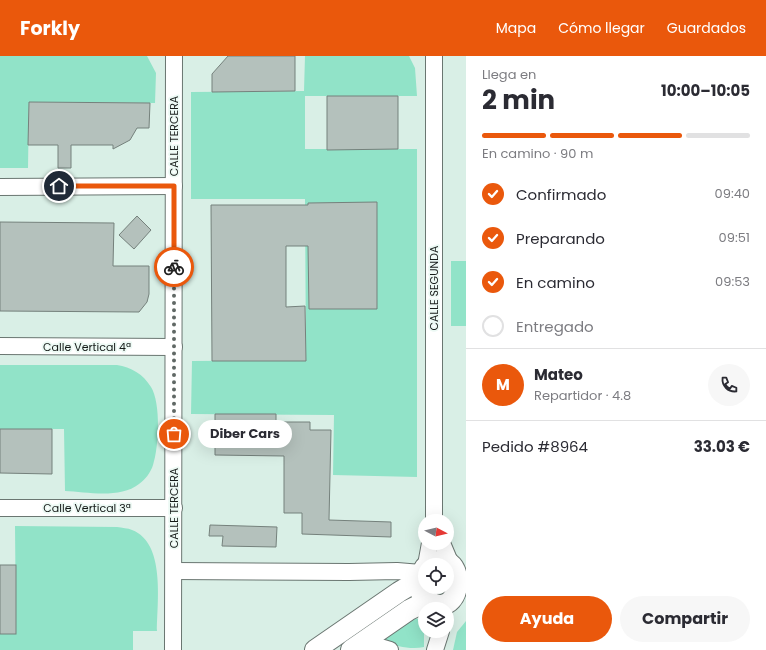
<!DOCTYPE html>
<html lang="es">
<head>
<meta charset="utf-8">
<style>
  :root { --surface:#fff; --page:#f7f7f7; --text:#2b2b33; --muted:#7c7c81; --line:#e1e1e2; --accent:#ea580c }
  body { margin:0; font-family:Poppins,sans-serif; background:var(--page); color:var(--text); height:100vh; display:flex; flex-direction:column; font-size:15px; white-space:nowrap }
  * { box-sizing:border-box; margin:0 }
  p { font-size:13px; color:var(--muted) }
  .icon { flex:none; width:22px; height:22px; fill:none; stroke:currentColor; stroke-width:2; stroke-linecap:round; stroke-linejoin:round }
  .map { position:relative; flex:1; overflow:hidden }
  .panel { display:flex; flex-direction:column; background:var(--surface); width:300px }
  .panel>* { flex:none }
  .needle { width:26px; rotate:97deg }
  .tools { position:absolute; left:418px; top:458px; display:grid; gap:8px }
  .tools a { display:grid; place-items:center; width:36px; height:36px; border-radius:50%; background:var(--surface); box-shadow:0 4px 16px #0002; font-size:20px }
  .pin { position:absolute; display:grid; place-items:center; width:34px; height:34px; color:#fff; margin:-17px; border:2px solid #fff; border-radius:50%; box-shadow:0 1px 4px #0007 }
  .courier { position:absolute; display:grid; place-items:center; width:40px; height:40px; margin:-20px; border:3px solid #ea580c; border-radius:50%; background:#fff; color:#222; box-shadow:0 1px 5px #0007 }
  .bubble { position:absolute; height:28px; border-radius:14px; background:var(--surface); box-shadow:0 4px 16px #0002; font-size:13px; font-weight:700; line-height:28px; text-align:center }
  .headline em { font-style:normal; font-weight:700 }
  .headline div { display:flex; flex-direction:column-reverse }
  .headline { display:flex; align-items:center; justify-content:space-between; height:68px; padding:0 16px }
  h1 { font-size:26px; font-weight:700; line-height:30px }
  .bar { display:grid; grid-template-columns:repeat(4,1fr); gap:6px 4px; align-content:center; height:48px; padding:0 16px }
  .bar i { height:5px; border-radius:3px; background:var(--line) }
  .bar .on { background:var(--accent) }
  .bar p { grid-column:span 4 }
  .line { display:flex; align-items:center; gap:10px; padding:0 16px; border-top:1px solid var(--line) }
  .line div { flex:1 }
  .round { display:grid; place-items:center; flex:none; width:42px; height:42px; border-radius:21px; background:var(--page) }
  ol { padding:0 16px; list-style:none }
  li { display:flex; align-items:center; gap:12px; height:44px }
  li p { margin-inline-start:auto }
  li .icon { padding:4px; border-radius:50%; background:var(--accent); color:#fff; stroke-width:4 }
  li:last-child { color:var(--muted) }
  li i { width:22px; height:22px; border:2px solid var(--line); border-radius:50% }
  .action { display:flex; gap:8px; margin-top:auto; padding:8px 16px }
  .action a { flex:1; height:46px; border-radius:24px; background:var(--accent); color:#fff; font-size:16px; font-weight:700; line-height:46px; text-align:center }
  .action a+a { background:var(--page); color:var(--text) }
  header { display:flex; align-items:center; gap:24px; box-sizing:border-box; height:56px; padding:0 20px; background:var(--accent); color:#fff }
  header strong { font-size:19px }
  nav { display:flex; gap:22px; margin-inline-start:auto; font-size:14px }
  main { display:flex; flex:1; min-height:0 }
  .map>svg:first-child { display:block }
  .built { fill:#d9efe6; fill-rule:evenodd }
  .green { fill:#91e3c8 }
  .building { fill:#b4c1bc; stroke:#75817c }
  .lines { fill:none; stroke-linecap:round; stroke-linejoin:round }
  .minor-casing { stroke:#6a7671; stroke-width:18 }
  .major-casing { stroke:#6a7671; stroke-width:22 }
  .minor { stroke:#fff; stroke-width:16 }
  .major { stroke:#fff; stroke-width:20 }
  .done { stroke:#606865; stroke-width:4; stroke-dasharray:0 7.2 }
  .route { stroke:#ea580c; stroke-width:5 }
  .labels { text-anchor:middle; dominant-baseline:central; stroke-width:3.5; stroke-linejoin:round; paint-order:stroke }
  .street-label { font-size:11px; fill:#151a18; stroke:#ecf9f4 }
</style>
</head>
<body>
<header>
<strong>Forkly</strong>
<nav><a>Mapa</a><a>Cómo llegar</a><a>Guardados</a></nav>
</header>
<main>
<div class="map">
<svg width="466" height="594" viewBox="0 0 466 594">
  <rect width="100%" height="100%" fill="#ecf9f4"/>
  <path class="built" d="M0 0H466V594H0ZM425 465H447V487H425ZM425 509H447V531H425ZM425 553H447V575H425Z"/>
  <g class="green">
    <polygon points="0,0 147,0 156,17 155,47 29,46 28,112 0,112"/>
    <polygon points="305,0 409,0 415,12 417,40 305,40 305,93 417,93 417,421 333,419 334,359 191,358 192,305 306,304 305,143 191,143 191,36 304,35"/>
    <rect x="451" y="205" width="15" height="65"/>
    <path d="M0 309H117C131 311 143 318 151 331 161 347 159 391 153 409 151 416 145 424 139 428 120 443 87 436 65 435L64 373H0Z"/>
    <path d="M15 470 117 471C122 472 128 472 132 474 166 487 157 547 157 575H133V594H0V578L16 577Z"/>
    <path d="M412 562 419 563 424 568V591C410 594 398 590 383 586V581Z"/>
    <polygon points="466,565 466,594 453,594 457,576"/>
  </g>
  <g class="building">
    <polygon points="228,0 295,0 295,35 212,36 212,18"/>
    <polygon points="327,40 398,40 398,93 327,94"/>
    <polygon points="29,46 150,47 149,72 137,72 130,84 113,93 113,89 71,89 71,112 58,112 58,89 28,89"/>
    <polygon points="377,146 377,253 309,253 308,190 286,190 286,251 305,250 306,305 212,305 211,149 308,149 308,147"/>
    <polygon points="137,160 151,174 134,193 119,179"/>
    <polygon points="0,166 114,167 113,210 149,210 149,238 147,246 139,256 0,255"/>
    <polygon points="215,358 276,358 276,366 310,366 310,374 331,374 329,464 391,466 391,481 302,478 302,457 284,457 284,400 215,399"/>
    <polygon points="0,373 52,373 52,418 0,417"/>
    <polygon points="210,469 277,471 276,491 222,490 223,480 209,480"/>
    <rect x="0" y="509" width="16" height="69"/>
  </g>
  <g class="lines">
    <defs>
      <g id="minor">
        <polyline points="434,0 434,465"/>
        <polyline points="0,131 174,130"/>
        <polyline points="0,290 174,291"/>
        <polyline points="0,452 174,452"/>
        <polyline points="442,487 450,506"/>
        <polyline points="426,509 430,487"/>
        <polyline points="174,515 349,516 397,515 421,517"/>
        <polyline points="363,586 390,594"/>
        <polyline points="173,594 174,0"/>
        <polyline points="435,594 441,575"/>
      </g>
      <g id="major">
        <path d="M425 511C417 523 416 541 432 547 466 562 466 486 429 509"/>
        <polyline points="315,594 399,536 419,524"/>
        <polyline points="351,594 409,554 427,545"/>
      </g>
    </defs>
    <use href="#minor" class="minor-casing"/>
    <use href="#major" class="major-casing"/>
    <use href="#minor" class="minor"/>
    <use href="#major" class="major"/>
  </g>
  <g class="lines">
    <polyline class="done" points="174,211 174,378"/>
    <polyline class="route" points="59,130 174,130 174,211"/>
  </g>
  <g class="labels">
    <g class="street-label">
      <text transform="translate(174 80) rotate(-90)">CALLE TERCERA</text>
      <text transform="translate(434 232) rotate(-90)">CALLE SEGUNDA</text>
      <text x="87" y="291">Calle Vertical 4ª</text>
      <text x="87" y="452">Calle Vertical 3ª</text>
      <text transform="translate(174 452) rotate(-90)">CALLE TERCERA</text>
    </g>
  </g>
</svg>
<div class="tools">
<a><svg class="needle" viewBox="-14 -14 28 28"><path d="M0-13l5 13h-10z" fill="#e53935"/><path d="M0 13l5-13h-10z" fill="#7c7c81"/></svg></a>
<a><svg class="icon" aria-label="locate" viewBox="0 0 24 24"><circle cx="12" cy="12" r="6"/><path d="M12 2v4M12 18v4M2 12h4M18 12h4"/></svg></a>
<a><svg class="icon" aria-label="layers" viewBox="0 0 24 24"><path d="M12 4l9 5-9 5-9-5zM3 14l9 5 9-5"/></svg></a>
</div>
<div class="pin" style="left:174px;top:378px;background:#ea580c"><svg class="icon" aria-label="bag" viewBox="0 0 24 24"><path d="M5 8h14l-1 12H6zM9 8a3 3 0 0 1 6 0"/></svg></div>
<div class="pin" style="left:59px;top:130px;background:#1f2937"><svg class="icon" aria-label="home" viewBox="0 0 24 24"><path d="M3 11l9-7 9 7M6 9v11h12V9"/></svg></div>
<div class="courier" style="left:174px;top:211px"><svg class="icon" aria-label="bike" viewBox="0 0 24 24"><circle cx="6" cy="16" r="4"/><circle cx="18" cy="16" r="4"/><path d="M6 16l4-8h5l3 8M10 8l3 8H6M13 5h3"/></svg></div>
<div class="bubble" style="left:198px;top:364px;width:94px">Diber Cars</div>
</div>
<section class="panel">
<div class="headline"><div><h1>2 min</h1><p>Llega en</p></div><em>10:00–10:05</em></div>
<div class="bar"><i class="on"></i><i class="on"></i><i class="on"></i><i></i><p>En camino · 90 m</p></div>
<ol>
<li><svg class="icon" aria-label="check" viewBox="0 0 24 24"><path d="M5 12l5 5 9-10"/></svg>Confirmado<p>09:40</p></li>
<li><svg class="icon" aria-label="check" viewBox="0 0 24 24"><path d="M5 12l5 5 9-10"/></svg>Preparando<p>09:51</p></li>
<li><svg class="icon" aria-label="check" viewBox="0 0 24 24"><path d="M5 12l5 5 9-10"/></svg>En camino<p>09:53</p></li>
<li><i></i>Entregado</li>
</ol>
<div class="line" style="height:72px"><b class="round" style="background:var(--accent);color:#fff">M</b><div><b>Mateo</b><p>Repartidor · 4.8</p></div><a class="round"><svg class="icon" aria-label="phone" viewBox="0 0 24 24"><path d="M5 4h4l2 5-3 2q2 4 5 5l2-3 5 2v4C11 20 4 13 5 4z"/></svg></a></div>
<div class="line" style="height:52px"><div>Pedido #8964</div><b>33.03 €</b></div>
<div class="action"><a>Ayuda</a><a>Compartir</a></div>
</section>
</main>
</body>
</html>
